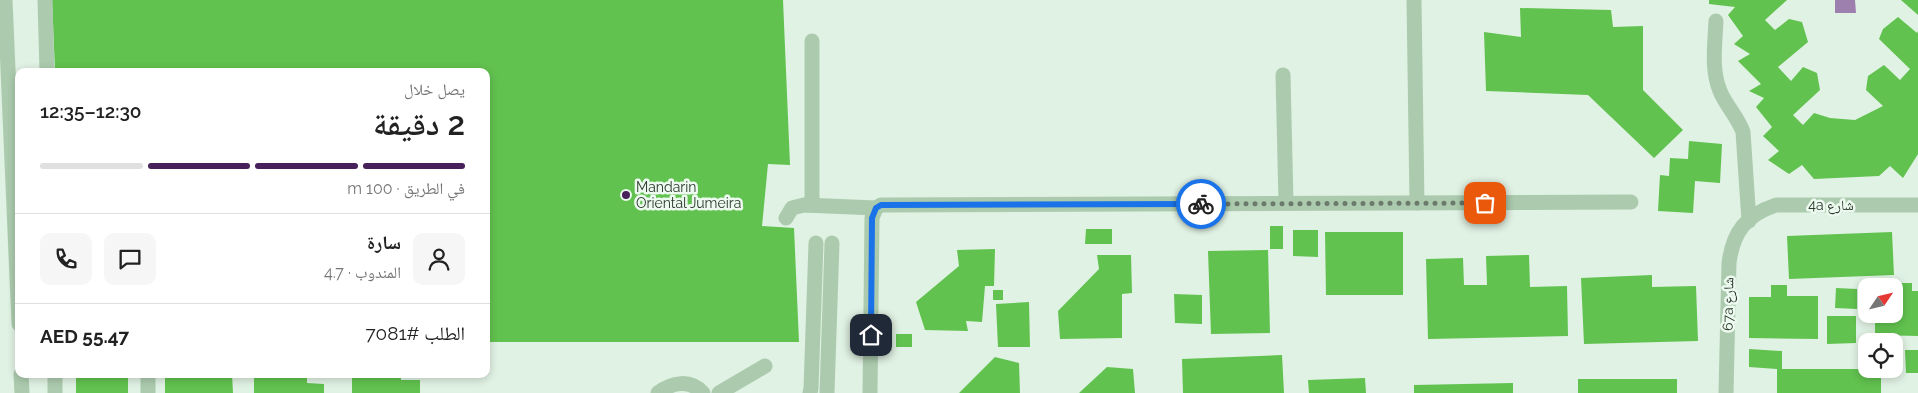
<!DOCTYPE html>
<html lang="ar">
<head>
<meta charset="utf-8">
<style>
  :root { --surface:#fff; --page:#f6f6f6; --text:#222; --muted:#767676; --line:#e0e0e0; --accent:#472159 }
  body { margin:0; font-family:Raleway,"Noto Naskh Arabic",sans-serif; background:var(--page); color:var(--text); direction:rtl; height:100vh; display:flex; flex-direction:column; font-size:19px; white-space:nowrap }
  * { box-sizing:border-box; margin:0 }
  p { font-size:16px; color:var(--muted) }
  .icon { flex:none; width:28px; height:28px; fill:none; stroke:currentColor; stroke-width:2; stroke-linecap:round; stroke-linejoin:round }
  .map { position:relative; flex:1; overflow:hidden; direction:ltr }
  .drawer { position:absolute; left:15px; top:68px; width:475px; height:310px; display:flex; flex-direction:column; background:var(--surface); border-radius:10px; box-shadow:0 2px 8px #0003; direction:rtl }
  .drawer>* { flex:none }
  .needle { width:32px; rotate:55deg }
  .controls { position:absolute; left:1858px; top:278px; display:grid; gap:10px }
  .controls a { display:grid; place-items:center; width:45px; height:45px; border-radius:10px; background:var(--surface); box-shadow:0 2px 8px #0003; font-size:25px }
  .pin { position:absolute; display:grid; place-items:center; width:42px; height:42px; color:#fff; margin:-21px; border-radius:10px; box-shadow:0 2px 8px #0006 }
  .courier { position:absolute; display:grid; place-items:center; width:50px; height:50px; margin:-25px; border:4px solid #1a73e8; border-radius:50%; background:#fff; color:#222; box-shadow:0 1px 6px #0007 }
  .summary em { font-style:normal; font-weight:600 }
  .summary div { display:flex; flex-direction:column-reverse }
  .summary { display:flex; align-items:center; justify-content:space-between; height:85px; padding:0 25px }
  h1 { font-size:32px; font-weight:600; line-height:38px }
  .bar { display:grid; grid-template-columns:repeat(4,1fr); gap:8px 5px; align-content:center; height:60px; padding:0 25px }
  .bar i { height:6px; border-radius:4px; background:var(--line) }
  .bar .current { background:var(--accent) }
  .bar p { grid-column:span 4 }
  .line { display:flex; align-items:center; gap:12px; padding:0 25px; border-top:1px solid var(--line) }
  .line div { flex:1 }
  .round { display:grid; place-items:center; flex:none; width:52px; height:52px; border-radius:10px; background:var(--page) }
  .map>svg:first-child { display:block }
  .water { fill:#9e80af }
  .building { fill:#61c24f }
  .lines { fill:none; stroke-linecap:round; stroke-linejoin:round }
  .minor { stroke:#accbae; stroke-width:15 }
  .done { stroke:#6b7a6b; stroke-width:5; stroke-dasharray:0 9 }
  .route { stroke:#1a73e8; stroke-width:6 }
  .poi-dot { fill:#472159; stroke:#edfaef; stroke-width:2 }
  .labels { text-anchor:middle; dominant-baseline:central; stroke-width:5; stroke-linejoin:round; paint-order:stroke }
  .poi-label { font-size:14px; fill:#2c392b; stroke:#edfaef; text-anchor:start }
  .street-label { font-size:14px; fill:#2c392b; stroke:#edfaef }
</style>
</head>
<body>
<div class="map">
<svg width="1918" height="393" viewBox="0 0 1918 393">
  <rect width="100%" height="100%" fill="#e0f2e3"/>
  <polygon class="water" points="1835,0 1855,0 1856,13 1835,13"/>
  <g class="building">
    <polygon points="52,0 783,0 790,165 768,164 762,226 794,228 799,342 486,342 486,71 55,71"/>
    <polygon points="1709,0 1787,0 1765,20 1775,30 1789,19 1802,22 1808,42 1778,67 1791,81 1803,67 1817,73 1820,90 1793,115 1803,125 1814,113 1830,118 1855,120 1883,106 1866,90 1868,76 1884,65 1900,80 1910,69 1879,39 1883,29 1898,17 1917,33 1918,31 1918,154 1903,178 1890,166 1879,176 1814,179 1802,165 1789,174 1768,160 1779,151 1763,136 1772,127 1756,107 1764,98 1749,91 1761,84 1738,61 1750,54 1734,44 1743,36 1728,15 1735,7 1709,4"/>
    <polygon points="1901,0 1918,0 1918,15"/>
    <polygon points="1520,8 1611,10 1613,27 1643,26 1643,90 1683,130 1654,158 1588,95 1486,91 1484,32 1521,37"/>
    <polygon points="1689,141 1722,144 1720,183 1695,181 1693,213 1658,211 1660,175 1669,176 1670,158 1688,159"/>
    <rect x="1270" y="226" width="13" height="23"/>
    <polygon points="1086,229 1112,229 1112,244 1085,244"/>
    <polygon points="1293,230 1318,230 1318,257 1293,256"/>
    <polygon points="1325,232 1403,232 1403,295 1326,295"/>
    <polygon points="1892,232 1894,275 1789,279 1787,236"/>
    <polygon points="995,249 994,286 985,286 982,322 966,321 968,331 925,330 916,302 959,266 957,250"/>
    <polygon points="1268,250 1270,333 1211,334 1208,251"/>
    <polygon points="1097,255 1131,255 1132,293 1122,294 1122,338 1060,339 1058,311 1099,269"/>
    <polygon points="1529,255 1530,287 1567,286 1568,336 1428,339 1426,259 1463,258 1464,285 1487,285 1486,256"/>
    <polygon points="1652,275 1652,287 1696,286 1698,341 1584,344 1581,278"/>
    <polygon points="1898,283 1912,283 1912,291 1918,291 1918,336 1875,335 1875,314 1894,314 1894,292 1898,292"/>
    <polygon points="1771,285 1787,285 1787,296 1818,296 1818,339 1749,338 1749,297 1771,297"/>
    <polygon points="1836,288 1857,289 1857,309 1835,308"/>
    <rect x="993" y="290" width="10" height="10"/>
    <polygon points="1174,294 1202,295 1202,324 1175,323"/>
    <polygon points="1029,302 1030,347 998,347 996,304"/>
    <polygon points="1827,316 1856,316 1856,343 1827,344"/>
    <rect x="896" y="334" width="16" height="13"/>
    <polygon points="1749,349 1782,351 1782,369 1881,369 1881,393 1777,393 1777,369 1749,367"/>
    <polygon points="1905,350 1918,350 1918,373 1906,373"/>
    <polygon points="1282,355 1284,393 1183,393 1182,359"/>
    <polygon points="995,357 1019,363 1020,393 959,393"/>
    <polygon points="1107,367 1133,369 1135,393 1079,393"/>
    <rect x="76" y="374" width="52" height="19"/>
    <polygon points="165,374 232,374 233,393 165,393"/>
    <polygon points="254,374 307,374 307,383 324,384 324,393 254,393"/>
    <polygon points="352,374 401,374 401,380 420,380 420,393 352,393"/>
    <polygon points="1365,378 1366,393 1309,393 1308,380"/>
    <rect x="1578" y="379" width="99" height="14"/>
    <polygon points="1513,383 1513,393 1414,393 1414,385"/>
  </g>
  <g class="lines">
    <g class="minor">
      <polyline points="5,0 19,324"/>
      <polyline points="45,0 47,71"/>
      <polyline points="1414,0 1417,203"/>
      <path d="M1716 21C1715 44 1711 70 1720 91 1726 106 1738 117 1743 132L1749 221"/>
      <polyline points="1283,75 1286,203"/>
      <polyline points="812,205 812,41"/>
      <polyline points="786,218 792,208 804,205 876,208 881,205 1631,202"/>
      <polyline points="21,374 22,393"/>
      <polyline points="55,374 55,393"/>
      <polyline points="148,374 148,393"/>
      <path d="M658 393C672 382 690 379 703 393"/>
      <polyline points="719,393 765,366"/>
      <polyline points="810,393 811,388 816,243"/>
      <polyline points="827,393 832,243"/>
      <polyline points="870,393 872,218 876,208"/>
      <path d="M1726 393 1729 263C1733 232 1746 215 1776 205H1918"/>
    </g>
  </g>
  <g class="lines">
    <polyline class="done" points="1201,204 1485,203"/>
    <polyline class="route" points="871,335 872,218 876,208 881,205 1201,204"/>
  </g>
  <circle class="poi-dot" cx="626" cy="195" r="5"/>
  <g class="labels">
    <g class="poi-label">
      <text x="636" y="187">Mandarin<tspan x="636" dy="16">Oriental Jumeira</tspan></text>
    </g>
    <g class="street-label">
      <text x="1831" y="205">4a شارع</text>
      <text transform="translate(1728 304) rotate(-89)">67a شارع</text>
    </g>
  </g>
</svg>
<div class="controls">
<a><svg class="needle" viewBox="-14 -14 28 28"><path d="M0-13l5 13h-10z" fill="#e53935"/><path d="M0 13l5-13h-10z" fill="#767676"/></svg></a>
<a><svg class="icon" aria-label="locate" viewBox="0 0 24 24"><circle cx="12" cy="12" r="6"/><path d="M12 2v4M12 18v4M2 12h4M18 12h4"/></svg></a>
</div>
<div class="pin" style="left:1485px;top:203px;background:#ea580c"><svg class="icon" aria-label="bag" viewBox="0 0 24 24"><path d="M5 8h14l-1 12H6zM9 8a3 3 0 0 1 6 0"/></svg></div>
<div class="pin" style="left:871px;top:335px;background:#1f2937"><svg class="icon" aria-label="home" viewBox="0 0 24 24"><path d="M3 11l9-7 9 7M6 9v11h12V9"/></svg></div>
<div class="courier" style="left:1201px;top:204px"><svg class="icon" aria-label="bike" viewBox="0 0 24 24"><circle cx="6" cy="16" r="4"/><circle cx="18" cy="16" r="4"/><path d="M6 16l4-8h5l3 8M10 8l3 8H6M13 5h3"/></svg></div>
<section class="drawer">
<div class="summary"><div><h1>2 دقيقة</h1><p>يصل خلال</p></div><em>12:30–12:35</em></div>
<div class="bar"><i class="current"></i><i class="current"></i><i class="current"></i><i></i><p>في الطريق · 100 m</p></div>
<div class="line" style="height:90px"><a class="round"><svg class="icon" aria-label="person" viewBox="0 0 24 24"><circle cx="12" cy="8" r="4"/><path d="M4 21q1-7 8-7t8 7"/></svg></a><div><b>سارة</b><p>المندوب · 4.7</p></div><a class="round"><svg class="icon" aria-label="chat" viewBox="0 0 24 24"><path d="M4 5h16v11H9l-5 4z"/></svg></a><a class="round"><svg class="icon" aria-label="phone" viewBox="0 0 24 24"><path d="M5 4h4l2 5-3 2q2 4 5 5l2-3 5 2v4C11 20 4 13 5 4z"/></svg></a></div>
<div class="line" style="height:65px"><div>الطلب #7081</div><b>AED 55.47</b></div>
</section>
</div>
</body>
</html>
